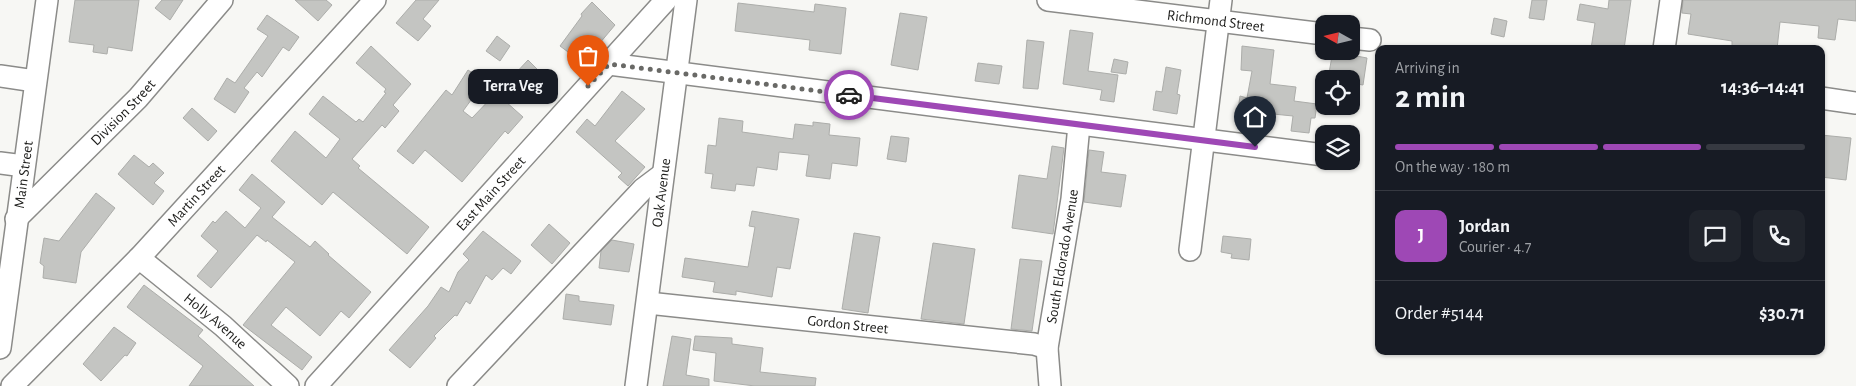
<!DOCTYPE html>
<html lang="en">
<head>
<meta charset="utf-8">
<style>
  :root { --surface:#171b24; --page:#20242c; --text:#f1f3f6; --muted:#9ea1a6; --line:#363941; --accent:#9e48b5 }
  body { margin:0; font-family:"Alegreya Sans",sans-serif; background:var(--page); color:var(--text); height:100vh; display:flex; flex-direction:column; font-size:19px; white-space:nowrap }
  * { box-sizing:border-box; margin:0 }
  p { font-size:16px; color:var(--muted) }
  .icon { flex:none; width:28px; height:28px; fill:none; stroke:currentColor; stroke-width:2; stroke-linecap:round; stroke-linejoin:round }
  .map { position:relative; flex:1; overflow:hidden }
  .drawer { position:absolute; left:1375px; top:45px; width:450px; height:310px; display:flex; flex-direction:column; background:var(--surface); border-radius:10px; box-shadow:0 1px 4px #0004 }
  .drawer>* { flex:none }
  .needle { width:32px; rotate:278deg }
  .tools { position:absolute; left:1315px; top:15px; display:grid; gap:10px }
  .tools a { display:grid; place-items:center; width:45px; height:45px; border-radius:10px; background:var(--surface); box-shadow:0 1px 4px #0004; font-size:25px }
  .pin { position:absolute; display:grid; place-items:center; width:42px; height:42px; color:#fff; margin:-51px -21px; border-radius:50% 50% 50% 0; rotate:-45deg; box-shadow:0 0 5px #0007 }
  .pin .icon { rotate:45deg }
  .courier { position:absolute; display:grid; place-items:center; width:50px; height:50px; margin:-25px; border:4px solid #9e48b5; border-radius:50%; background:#fff; color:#222; box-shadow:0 1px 6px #0007 }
  .bubble { position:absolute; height:35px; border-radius:10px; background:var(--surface); box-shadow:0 1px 4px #0004; font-size:16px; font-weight:700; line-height:35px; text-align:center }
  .head em { font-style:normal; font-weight:700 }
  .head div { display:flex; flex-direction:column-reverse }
  .head { display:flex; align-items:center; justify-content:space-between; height:85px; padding:0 20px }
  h1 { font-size:32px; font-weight:700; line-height:38px }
  .bar { display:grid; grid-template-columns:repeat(4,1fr); gap:8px 5px; align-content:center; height:60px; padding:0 20px }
  .bar i { height:6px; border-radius:4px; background:var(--line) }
  .bar .current { background:var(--accent) }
  .bar p { grid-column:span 4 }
  .line { display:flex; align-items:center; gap:12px; padding:0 20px; border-top:1px solid var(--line) }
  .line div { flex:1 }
  .round { display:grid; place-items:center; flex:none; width:52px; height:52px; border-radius:10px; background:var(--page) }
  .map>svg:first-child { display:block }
  .building { fill:#c4c5c2; stroke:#acadaa }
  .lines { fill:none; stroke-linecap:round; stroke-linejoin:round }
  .minor-casing { stroke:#8b8b89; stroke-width:24 }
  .minor { stroke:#fff; stroke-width:21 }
  .done { stroke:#696966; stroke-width:5; stroke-dasharray:0 9 }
  .route { stroke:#9e48b5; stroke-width:6 }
  .labels { text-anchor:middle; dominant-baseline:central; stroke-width:4.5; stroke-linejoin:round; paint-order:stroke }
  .street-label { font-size:15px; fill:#1c1c1a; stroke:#fffffe }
</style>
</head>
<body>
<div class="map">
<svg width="1856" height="386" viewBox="0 0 1856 386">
  <rect width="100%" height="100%" fill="#f7f7f4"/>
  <g class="building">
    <polygon points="75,0 139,0 132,51 108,47 107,54 93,52 94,45 69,42"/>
    <polygon points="162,0 183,0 170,20 155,8"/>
    <polygon points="295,0 326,0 332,5 318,21"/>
    <polygon points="416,0 439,0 423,19 431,26 418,41 396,23"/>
    <polygon points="1532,0 1547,0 1544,20 1529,18"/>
    <polygon points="1609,0 1631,0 1624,49 1591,49 1595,23 1577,20 1580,4 1608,9"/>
    <polygon points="1683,0 1856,0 1856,21 1838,19 1835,40 1818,38 1819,26 1780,22 1777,49 1756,49 1732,46 1732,41 1688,34 1691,14 1682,13"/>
    <polygon points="592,2 615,25 583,63 560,46 582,16 581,14"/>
    <polygon points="738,3 814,12 815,4 846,8 841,54 809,50 810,40 735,31"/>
    <polygon points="900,13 927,17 918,70 891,65"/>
    <polygon points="267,15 299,37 289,51 283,47 262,77 257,72 244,88 249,92 235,113 214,99 227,78 235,83 268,36 257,29"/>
    <polygon points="1494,18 1507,21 1504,37 1491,34"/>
    <polygon points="1070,30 1093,33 1088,71 1118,75 1114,102 1100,100 1102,90 1063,84"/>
    <polygon points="497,36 510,46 500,61 486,51"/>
    <polygon points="1027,40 1044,42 1038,89 1023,88"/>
    <polygon points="371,46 411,84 393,105 399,111 385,128 382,125 352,159 360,166 358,168 429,227 407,254 333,192 322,205 271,161 295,131 326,158 340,139 309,114 323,96 356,122 359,119 363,122 386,93 384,92 386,89 356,63"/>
    <polygon points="1242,46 1274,50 1270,84 1296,87 1294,101 1317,104 1315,118 1311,118 1309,133 1291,131 1293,116 1263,113 1262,121 1237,117 1240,96 1247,98 1252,71 1241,70"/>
    <polygon points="1346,54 1367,58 1363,85 1351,83 1351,79 1328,79 1332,56 1345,58"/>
    <polygon points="1114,59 1128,62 1126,74 1111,72"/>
    <polygon points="528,60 550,82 536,96 514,75"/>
    <polygon points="978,63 1002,66 999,84 975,81"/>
    <polygon points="1166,67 1181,70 1177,94 1180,95 1177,114 1153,110 1156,91 1162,92"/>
    <polygon points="468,70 485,81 463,111 472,118 496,93 523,117 508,134 505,131 462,182 425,150 413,164 397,151 446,90 452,95"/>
    <polygon points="622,91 645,109 615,141 645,167 628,186 618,177 622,173 576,132 587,119 595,126"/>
    <polygon points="192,108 217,131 208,141 183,118"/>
    <polygon points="719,118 743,121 742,132 793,139 795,124 813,126 813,122 830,124 829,135 860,138 857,166 832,163 830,179 806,176 809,155 779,152 777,170 757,167 754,186 736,184 735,191 711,188 713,174 705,173 708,145 716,146"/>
    <polygon points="1821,135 1851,138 1846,180 1821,177"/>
    <polygon points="891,136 909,138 906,162 887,159"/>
    <polygon points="1052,146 1064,148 1053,234 1012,228 1019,175 1047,179"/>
    <polygon points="1089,150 1104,152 1101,172 1126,175 1121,207 1084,202"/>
    <polygon points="134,155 149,167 153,163 164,173 154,183 164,191 153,205 118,174"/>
    <polygon points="252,174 285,202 272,217 310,247 315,241 329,254 328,255 371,292 349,318 341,311 320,336 286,307 271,325 312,357 302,370 243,325 295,262 267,240 266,242 257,235 211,288 197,276 218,251 201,236 213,221 215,223 226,211 245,228 261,208 239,190"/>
    <polygon points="96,193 115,208 81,252 76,283 43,278 44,266 40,263 44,238 59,241"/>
    <polygon points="752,211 799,219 790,269 777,267 772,297 736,291 736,295 713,292 715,282 682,277 685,258 748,267 755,227 749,226"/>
    <polygon points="549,224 570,243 552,264 531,245"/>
    <polygon points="483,231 521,261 511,274 503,268 492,280 486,275 470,304 466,301 457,316 455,315 434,336 436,338 410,368 389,350 428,306 441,287 449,292 458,272 469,260 463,254"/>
    <polygon points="854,233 880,237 868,313 842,309"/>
    <polygon points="1223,236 1251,239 1249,260 1231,258 1232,254 1221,252"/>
    <polygon points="612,240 634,244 629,272 599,268 601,251"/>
    <polygon points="933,243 975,249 964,324 921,319"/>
    <polygon points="1020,259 1042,261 1032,331 1011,329"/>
    <polygon points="144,285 203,330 198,336 254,386 189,386 203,366 127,307"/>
    <polygon points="566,294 579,296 579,301 614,305 611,325 563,319"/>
    <polygon points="114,327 136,343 127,356 125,355 101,381 83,364"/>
    <polygon points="672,336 691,339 686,375 709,379 709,386 663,386"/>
    <polygon points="695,336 732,338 732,344 763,348 760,372 816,378 815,386 755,386 714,381 716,353 693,350"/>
  </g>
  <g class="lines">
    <defs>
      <g id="minor">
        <path id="s1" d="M1048 0 1324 34"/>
        <polyline points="1351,38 1370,40"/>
        <polyline points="1664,49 1671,0"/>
        <polyline points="609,64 1324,155"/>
        <polyline points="0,76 35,81"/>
        <polyline points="1821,98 1856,103"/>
        <polyline points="0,163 24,166"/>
        <path id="s2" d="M16 219 138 98 222 0"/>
        <polyline points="1190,250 1221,0"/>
        <path id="s3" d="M139 258 223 326 288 386"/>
        <path id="s4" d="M648 303 1034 344 1047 348"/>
        <path id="s5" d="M0 348 47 0"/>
        <path id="s6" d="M12 386 139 258 375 0"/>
        <path id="s7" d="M316 386 666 0"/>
        <polyline points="458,386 643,189 663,174"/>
        <path id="s8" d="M636 386 686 0"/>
        <path id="s9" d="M1050 386 1047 348 1072 199 1079 125"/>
      </g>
    </defs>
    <use href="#minor" class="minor-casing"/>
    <use href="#minor" class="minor"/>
  </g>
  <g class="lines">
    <polyline class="done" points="588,86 609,64 849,95"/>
    <polyline class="route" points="849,95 1255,147"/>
  </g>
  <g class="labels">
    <g class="street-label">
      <text stroke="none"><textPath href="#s1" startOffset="169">Richmond Street</textPath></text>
      <text stroke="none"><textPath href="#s2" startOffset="151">Division Street</textPath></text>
      <text stroke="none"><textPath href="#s5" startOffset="175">Main Street</textPath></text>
      <text stroke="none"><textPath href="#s7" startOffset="260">East Main Street</textPath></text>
      <text stroke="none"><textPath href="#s8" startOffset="195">Oak Avenue</textPath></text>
      <text stroke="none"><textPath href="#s6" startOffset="265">Martin Street</textPath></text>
      <text stroke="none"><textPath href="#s9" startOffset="131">South Eldorado Avenue</textPath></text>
      <text stroke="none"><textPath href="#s3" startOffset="99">Holly Avenue</textPath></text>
      <text stroke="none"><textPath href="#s4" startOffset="201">Gordon Street</textPath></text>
    </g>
  </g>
</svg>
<div class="tools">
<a><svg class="needle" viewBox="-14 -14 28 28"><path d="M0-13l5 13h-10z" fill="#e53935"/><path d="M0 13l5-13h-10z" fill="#9ea1a6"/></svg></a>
<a><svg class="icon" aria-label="locate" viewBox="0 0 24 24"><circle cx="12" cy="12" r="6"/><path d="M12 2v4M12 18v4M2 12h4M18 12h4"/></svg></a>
<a><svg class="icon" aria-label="layers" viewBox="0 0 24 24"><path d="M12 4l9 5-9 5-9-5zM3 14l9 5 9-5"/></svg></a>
</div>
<div class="pin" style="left:588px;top:86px;background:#ea580c"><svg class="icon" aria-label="bag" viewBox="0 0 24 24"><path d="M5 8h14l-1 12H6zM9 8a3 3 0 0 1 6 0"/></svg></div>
<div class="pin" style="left:1255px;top:147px;background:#1f2937"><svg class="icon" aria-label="home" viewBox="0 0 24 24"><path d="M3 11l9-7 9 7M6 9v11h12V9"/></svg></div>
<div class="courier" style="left:849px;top:95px"><svg class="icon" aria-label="car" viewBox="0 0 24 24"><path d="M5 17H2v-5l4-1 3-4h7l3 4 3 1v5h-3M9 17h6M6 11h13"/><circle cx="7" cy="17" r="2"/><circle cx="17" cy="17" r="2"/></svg></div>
<div class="bubble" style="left:468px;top:69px;width:90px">Terra Veg</div>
<section class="drawer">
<div class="head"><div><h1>2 min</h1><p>Arriving in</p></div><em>14:36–14:41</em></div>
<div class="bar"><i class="current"></i><i class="current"></i><i class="current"></i><i></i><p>On the way · 180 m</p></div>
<div class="line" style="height:90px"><b class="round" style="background:var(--accent);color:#fff">J</b><div><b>Jordan</b><p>Courier · 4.7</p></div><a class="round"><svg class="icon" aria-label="chat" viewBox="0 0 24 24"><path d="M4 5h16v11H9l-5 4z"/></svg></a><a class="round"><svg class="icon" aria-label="phone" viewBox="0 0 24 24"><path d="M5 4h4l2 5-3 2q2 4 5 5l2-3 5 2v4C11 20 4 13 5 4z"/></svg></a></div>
<div class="line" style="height:65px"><div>Order #5144</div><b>$30.71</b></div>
</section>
</div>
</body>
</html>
